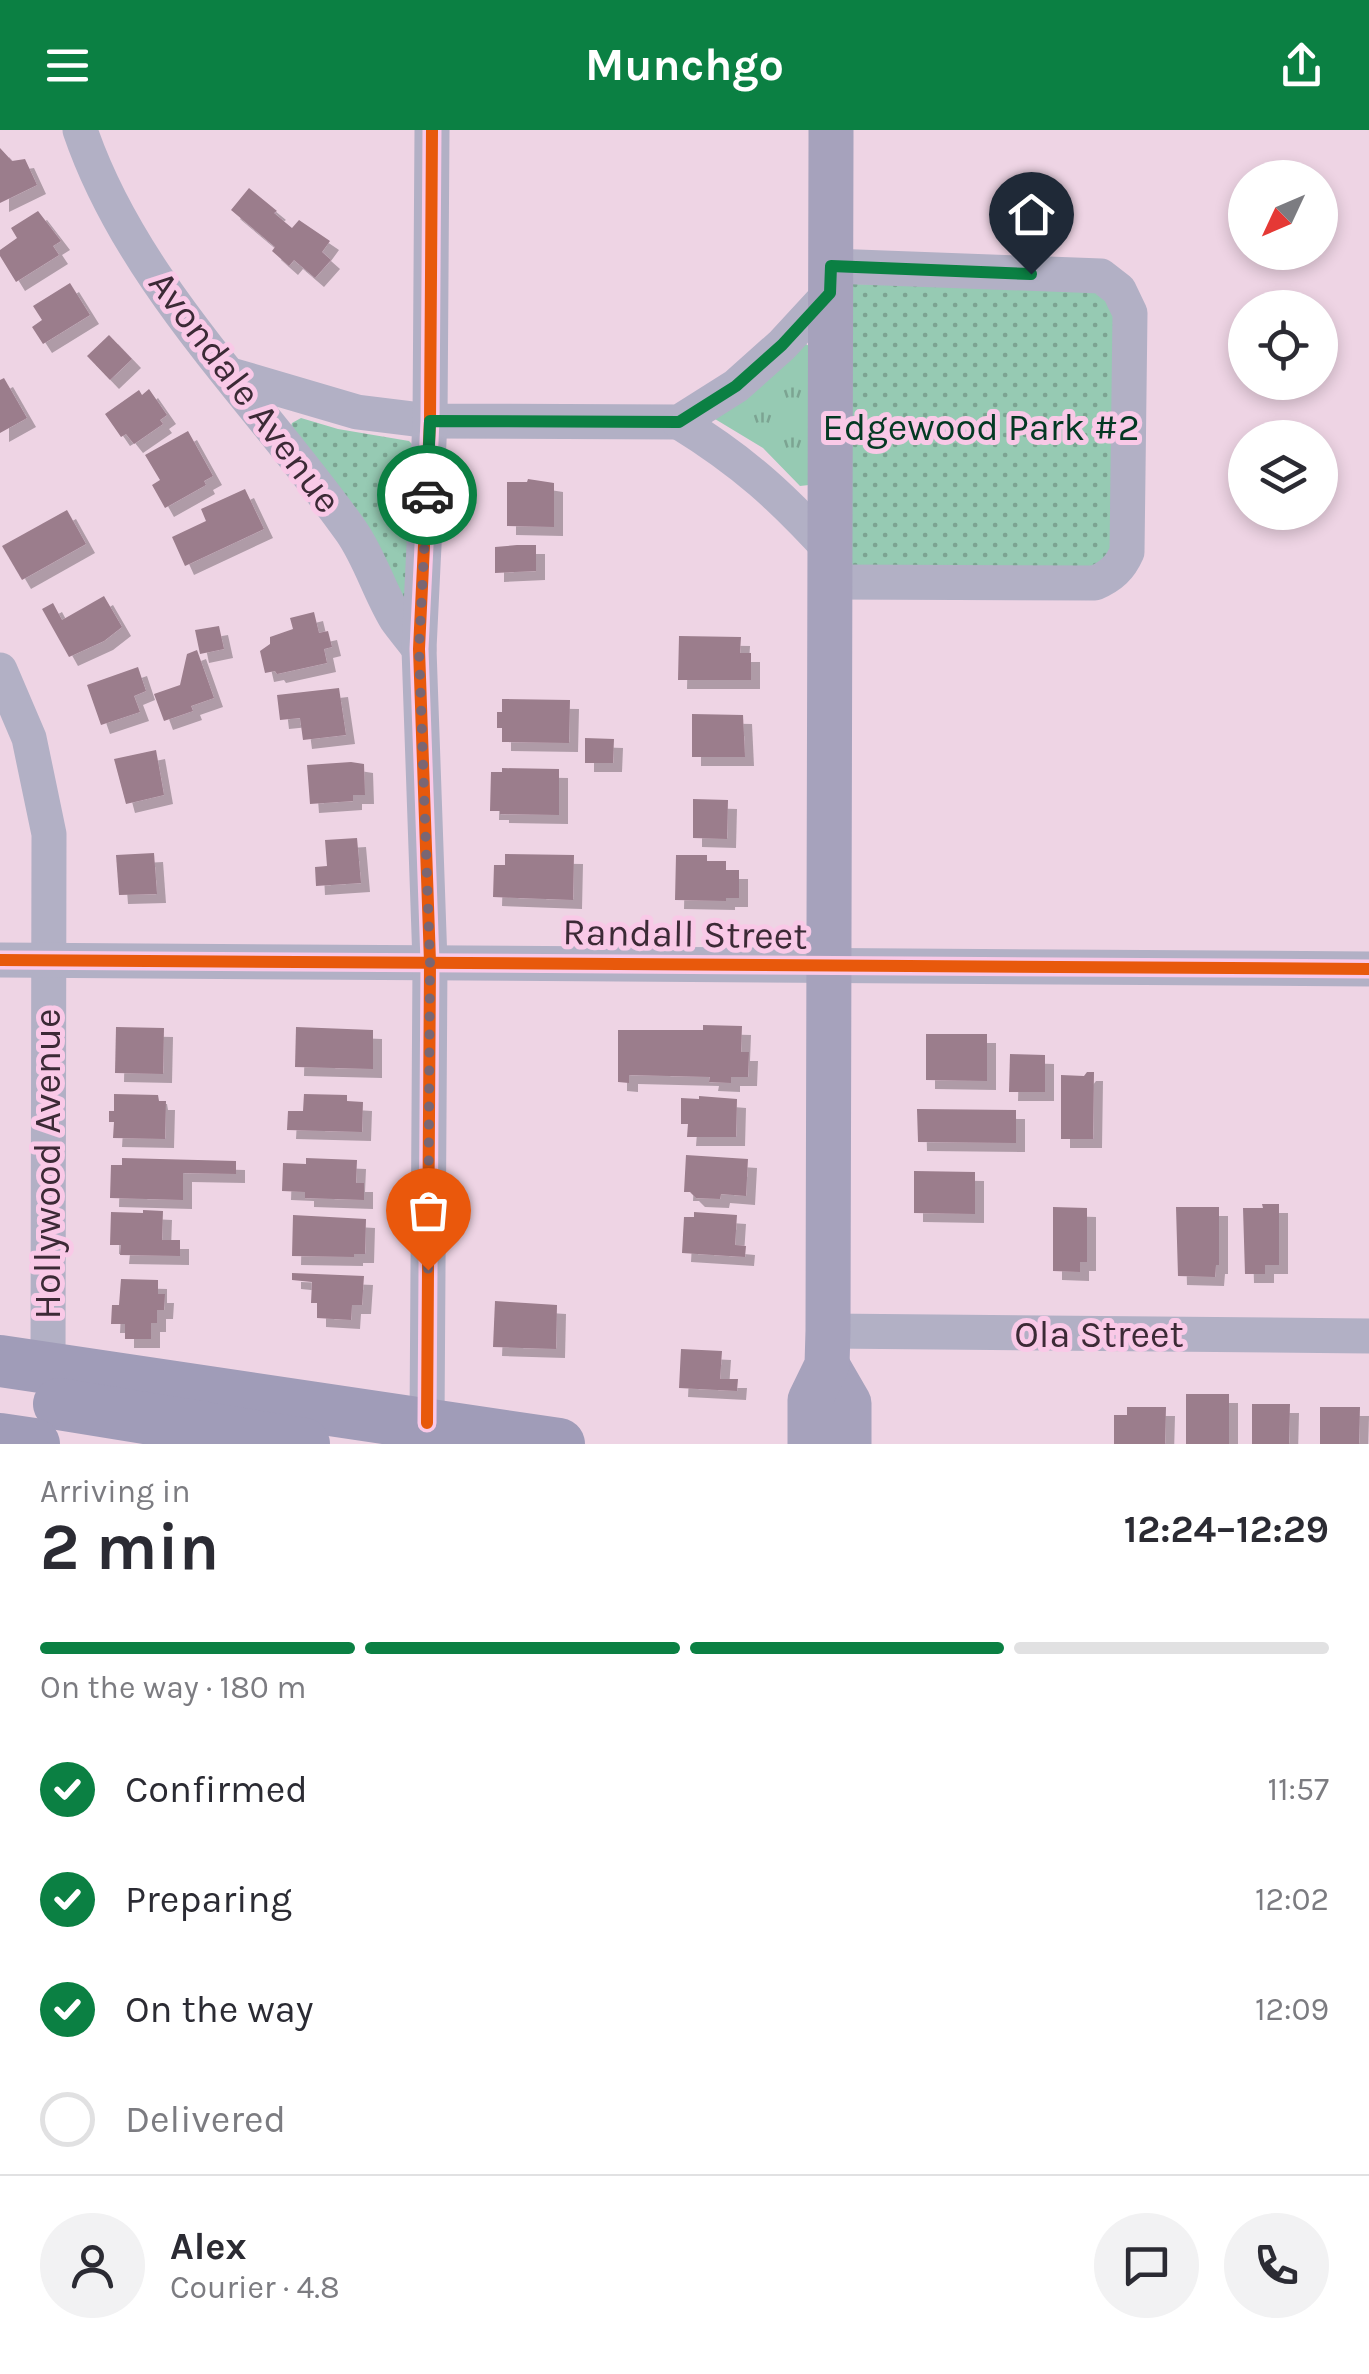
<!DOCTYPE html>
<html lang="en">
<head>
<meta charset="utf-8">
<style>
  :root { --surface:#fff; --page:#f2f2f3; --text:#2b2b33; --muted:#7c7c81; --line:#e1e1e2; --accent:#0b8043 }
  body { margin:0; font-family:Karla,sans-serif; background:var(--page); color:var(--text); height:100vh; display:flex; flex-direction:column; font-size:38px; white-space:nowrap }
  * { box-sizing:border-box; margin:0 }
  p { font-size:32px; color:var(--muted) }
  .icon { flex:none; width:55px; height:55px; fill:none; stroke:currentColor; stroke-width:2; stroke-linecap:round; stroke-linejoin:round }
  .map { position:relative; height:1314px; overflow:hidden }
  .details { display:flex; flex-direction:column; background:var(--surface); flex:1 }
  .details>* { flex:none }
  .needle { width:65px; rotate:226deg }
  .controls { position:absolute; left:1228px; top:30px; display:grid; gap:20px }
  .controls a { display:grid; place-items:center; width:110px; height:110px; border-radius:50%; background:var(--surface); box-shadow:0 5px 15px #0003; font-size:50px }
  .pin { position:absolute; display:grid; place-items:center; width:85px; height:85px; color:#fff; margin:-102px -42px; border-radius:50% 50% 50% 0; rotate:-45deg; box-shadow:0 0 10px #0007 }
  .pin .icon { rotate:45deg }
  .courier { position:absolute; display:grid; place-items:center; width:100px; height:100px; margin:-50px; border:8px solid #0b8043; border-radius:50%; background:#fff; color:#222; box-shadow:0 2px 12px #0007 }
  .overview em { font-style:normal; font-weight:700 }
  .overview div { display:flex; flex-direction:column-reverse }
  .overview { display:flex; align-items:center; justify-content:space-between; height:170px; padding:0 40px }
  h1 { font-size:65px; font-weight:700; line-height:75px }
  .bar { display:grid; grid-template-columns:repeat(4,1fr); gap:15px 10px; align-content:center; height:120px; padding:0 40px }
  .bar i { height:12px; border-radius:8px; background:var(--line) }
  .bar .active { background:var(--accent) }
  .bar p { grid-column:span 4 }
  .line { display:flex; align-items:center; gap:25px; padding:0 40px; border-top:2px solid var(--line) }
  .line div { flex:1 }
  .round { display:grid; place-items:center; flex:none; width:105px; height:105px; border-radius:52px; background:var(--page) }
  ol { padding:0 40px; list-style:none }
  li { display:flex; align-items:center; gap:30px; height:110px }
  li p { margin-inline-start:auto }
  li .icon { padding:10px; border-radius:50%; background:var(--accent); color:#fff; stroke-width:4 }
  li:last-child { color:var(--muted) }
  li i { width:55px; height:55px; border:5px solid var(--line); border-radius:50% }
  header { display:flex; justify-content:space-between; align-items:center; height:130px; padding:0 40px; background:var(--accent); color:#fff; font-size:45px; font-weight:700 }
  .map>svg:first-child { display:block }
  .grass { fill:url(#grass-tufts) }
  .park { fill:url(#park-dots) }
  .building { fill:#9b7d8c; filter:url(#shadow) }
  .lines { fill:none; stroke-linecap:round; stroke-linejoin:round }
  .minor { stroke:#b2b0c5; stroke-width:35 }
  .major { stroke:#a6a2bc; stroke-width:45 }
  .highway { stroke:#a09cb8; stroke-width:52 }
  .cycleway-casing { stroke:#f9c9e7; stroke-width:19 }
  .cycleway { stroke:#e8590c; stroke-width:12 }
  .done { stroke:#7a6673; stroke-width:10; stroke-dasharray:0 18 }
  .route { stroke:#0b8043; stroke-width:12 }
  .labels { text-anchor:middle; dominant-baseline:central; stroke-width:10; stroke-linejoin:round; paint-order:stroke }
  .street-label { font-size:38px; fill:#3c2a36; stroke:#f9c9e7 }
  .park-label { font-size:38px; fill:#043923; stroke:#f9c9e7 }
</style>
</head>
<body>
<header><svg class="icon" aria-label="menu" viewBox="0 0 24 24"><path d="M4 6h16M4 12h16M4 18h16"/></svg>Munchgo<svg class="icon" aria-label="share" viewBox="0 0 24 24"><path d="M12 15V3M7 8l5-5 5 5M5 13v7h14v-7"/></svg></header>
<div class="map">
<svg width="1369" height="1314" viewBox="0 0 1369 1314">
  <defs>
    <pattern id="grass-tufts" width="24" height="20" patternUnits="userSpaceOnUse" patternTransform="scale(2.5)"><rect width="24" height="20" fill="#96cab3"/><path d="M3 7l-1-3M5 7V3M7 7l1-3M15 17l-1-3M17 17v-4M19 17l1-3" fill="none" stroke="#7ca492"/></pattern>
    <pattern id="park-dots" width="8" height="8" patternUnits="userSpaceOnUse" patternTransform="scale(2.5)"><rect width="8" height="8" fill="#96cab3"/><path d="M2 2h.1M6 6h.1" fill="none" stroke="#7ca492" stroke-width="1.8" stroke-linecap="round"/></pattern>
    <filter id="shadow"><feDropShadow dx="9" dy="9" stdDeviation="0" flood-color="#0004"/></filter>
  </defs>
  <rect width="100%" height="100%" fill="#eed4e4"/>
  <polygon class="grass" points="806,214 812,218 809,355 800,356 763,318 715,289"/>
  <g class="park">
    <polygon points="852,154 1115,157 1110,437 848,438"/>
    <polygon points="301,288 338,299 409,311 414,316 409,481 289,302 292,293"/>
  </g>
  <g class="building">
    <polygon points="0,18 12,31 25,29 37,55 0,73"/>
    <polygon points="249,58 277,81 274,83 292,98 299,90 330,111 322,122 331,130 315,148 294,130 289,136 272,121 275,117 231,80"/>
    <polygon points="38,81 61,111 53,116 59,125 16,152 0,126 0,120 17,108 11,98"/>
    <polygon points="70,153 90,185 43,214 32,197 42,190 33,176"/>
    <polygon points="109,205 132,229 110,250 87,226"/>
    <polygon points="4,248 27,288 0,303 0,250"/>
    <polygon points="149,259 167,285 160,290 163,294 134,314 126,304 121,307 105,284 139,260 142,265"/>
    <polygon points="188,301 213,346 204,351 206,355 165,378 152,355 160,350 145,325"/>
    <polygon points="528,349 554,353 554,397 507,396 507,352 527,352"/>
    <polygon points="245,359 264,399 185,436 172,407 206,391 201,379"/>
    <polygon points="67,380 86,414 22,450 2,416"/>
    <polygon points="517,415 536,415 536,441 495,443 495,417"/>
    <polygon points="104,466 122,497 104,511 69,527 42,479 53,473 62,490"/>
    <polygon points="314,482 319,503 328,501 332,517 324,519 327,533 277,544 275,541 265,543 260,521 270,514 270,507 293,499 290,488"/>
    <polygon points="219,496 224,519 200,524 195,500"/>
    <polygon points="679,506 741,507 740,523 751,523 751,550 678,550"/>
    <polygon points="197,520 214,568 191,576 193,581 164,591 154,564 180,555 187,524"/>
    <polygon points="138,537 146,561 134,566 140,582 101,595 87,555"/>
    <polygon points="339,558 346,605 303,610 300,588 280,590 277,565"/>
    <polygon points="502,569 570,570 569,613 502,612 502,598 497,598 497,582 502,582"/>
    <polygon points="692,584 743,585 745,627 692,627"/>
    <polygon points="585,608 614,609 613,633 585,633"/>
    <polygon points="156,620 164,665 126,674 114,629"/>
    <polygon points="351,632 364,634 365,665 353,665 353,671 310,674 307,635"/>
    <polygon points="502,638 559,639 559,685 500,684 500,681 490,681 491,642 502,642"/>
    <polygon points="693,669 728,670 727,709 693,708"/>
    <polygon points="357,708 361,753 316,756 315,737 327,736 325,710"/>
    <polygon points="154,723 157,764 119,765 116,725"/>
    <polygon points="505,724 574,725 573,770 493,767 494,735 505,735"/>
    <polygon points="676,725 707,725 707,731 726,731 726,740 739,740 739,768 726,768 726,771 675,770"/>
    <polygon points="703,895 742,896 741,922 749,922 748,947 731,947 731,953 709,952 710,947 629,945 629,953 618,952 618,900 703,900"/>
    <polygon points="116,897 164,898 163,944 115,943"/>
    <polygon points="296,897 373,900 373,939 295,937"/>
    <polygon points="926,904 987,904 987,951 926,950"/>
    <polygon points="1010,924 1045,925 1045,962 1009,962"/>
    <polygon points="1087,942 1094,942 1093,1009 1061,1009 1061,945 1084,946"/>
    <polygon points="114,964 158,965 159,971 166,971 165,1009 113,1008 114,992 109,992 109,981 114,981"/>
    <polygon points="304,964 347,965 347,971 363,972 362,1002 287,1000 288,981 303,981"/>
    <polygon points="699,966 737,969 736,1007 687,1007 688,994 681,994 681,968 699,969"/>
    <polygon points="917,979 1016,980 1016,1013 918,1012"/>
    <polygon points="686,1025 748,1029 746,1066 721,1064 720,1069 696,1068 690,1062 684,1062"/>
    <polygon points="122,1028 236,1031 236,1044 183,1043 183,1070 110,1068 111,1035 122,1035"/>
    <polygon points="306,1028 357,1030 356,1053 364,1053 364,1070 305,1068 305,1062 282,1061 283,1033 306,1034"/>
    <polygon points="914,1041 975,1042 975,1084 914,1083"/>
    <polygon points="1262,1074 1279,1074 1279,1135 1265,1135 1265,1144 1245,1144 1243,1078 1263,1078"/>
    <polygon points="1053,1077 1087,1078 1087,1132 1080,1132 1080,1142 1053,1141"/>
    <polygon points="1176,1077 1219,1077 1219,1135 1216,1135 1215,1147 1178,1146"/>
    <polygon points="143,1080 163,1081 162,1110 180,1110 180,1126 120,1125 121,1115 110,1115 111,1082 143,1083"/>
    <polygon points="694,1082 737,1085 735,1115 746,1116 745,1127 682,1123 684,1087 694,1087"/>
    <polygon points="293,1085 366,1089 365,1124 354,1124 354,1127 292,1126"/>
    <polygon points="292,1143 364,1146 362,1175 352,1175 351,1190 317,1188 317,1173 311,1173 312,1152 292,1150"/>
    <polygon points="121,1149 158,1150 158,1164 165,1164 164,1180 157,1180 157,1193 151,1193 151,1209 125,1209 125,1194 111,1194 112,1175 119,1175"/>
    <polygon points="495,1171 557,1175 556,1219 493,1217"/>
    <polygon points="681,1219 722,1221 720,1249 738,1249 737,1261 679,1258"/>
    <rect x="1186" y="1264" width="43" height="50"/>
    <polygon points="1252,1274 1290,1274 1289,1314 1252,1314"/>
    <polygon points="1127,1277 1166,1277 1165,1314 1114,1314 1114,1285 1127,1285"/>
    <polygon points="1320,1277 1360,1277 1359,1314 1320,1314"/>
  </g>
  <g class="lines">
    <g class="minor">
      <path d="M80 0C132 153 259 271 351 401 370 428 379 461 396 489 403 499 412 509 419 519"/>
      <path d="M831 136 1101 146 1119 160 1130 183 1127 422C1120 438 1111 446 1095 453L832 452"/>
      <polyline points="231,245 357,282 430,291 679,292 736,256 782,215 830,163"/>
      <path d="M679 292C744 332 782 367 833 423"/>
      <polyline points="0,540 29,608 49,704 48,1236"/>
      <polyline points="0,830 1369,839"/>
      <polyline points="828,1201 1369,1206"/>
      <polyline points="427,1293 430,832 419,519 430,291 432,0"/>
    </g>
    <g class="major">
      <polyline points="827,1235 849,1273 849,1314"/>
      <path d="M810 1314V1270L827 1235 828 1201C831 800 832 400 831 0"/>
    </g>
    <g class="highway">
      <polyline points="0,1231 559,1314"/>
      <polyline points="59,1274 304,1314"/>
      <polyline points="0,1309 34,1314"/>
    </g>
    <defs>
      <g id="cycleway">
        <polyline points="0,830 1369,839"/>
        <polyline points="427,1293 430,832 419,519 430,291 432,0"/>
      </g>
    </defs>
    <use href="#cycleway" class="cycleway-casing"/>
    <use href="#cycleway" class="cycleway"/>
  </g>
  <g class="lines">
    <polyline class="done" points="427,365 419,519 430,832 428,1140"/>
    <polyline class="route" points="427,365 430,291 679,292 736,256 782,215 830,163 831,136 1031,144"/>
  </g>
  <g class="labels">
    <g class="street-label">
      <text transform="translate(245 262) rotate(53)">Avondale Avenue</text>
      <text transform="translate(685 804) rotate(1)">Randall Street</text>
      <text transform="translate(47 1034) rotate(-90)">Hollywood Avenue</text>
      <text x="1099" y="1204">Ola Street</text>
    </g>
    <g class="park-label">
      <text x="981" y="297">Edgewood Park #2</text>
    </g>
  </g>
</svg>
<div class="controls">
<a><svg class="needle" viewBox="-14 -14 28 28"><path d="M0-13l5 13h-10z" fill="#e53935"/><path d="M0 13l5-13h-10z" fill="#7c7c81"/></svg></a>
<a><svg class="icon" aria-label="locate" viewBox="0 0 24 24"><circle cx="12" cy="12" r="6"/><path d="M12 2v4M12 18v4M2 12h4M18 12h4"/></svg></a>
<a><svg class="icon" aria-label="layers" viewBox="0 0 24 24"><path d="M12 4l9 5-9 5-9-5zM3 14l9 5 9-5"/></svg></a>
</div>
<div class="pin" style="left:428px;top:1140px;background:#ea580c"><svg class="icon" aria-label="bag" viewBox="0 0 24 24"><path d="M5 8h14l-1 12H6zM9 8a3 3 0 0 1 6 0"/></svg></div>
<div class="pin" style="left:1031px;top:144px;background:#1f2937"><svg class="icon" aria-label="home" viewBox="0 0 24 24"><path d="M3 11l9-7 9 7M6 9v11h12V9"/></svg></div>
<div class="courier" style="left:427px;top:365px"><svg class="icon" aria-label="car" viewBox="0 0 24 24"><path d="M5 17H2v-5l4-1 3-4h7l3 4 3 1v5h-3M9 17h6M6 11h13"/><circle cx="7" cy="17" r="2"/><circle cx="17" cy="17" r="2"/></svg></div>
</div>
<section class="details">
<div class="overview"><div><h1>2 min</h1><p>Arriving in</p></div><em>12:24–12:29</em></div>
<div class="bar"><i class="active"></i><i class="active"></i><i class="active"></i><i></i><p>On the way · 180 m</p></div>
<ol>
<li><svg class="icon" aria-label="check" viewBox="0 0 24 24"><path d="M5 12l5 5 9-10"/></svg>Confirmed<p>11:57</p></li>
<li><svg class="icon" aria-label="check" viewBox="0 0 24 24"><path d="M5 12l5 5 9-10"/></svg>Preparing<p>12:02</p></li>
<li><svg class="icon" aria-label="check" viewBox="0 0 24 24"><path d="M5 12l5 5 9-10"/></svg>On the way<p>12:09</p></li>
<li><i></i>Delivered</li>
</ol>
<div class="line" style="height:180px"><a class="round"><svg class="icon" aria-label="person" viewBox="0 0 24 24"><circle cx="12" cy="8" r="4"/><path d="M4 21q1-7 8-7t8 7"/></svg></a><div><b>Alex</b><p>Courier · 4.8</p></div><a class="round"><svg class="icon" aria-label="chat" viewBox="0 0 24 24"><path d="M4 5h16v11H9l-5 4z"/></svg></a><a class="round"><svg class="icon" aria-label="phone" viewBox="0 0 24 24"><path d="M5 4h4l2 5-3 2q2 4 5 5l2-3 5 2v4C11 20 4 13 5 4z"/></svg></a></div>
</section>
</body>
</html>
